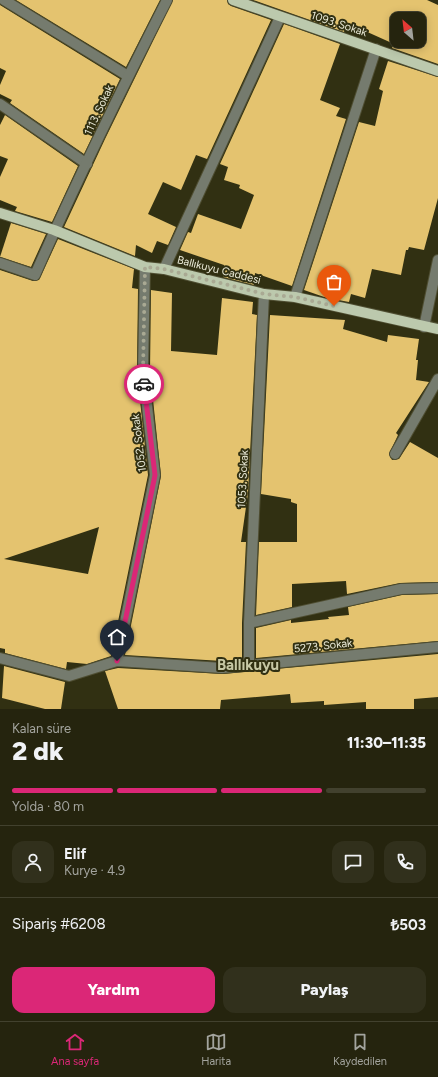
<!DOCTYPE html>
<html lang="tr">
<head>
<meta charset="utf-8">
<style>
  :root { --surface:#25240e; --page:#31301c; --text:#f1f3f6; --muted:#a3a49e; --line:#42412e; --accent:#db2777 }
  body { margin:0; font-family:Figtree,sans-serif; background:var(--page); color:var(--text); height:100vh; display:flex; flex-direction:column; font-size:15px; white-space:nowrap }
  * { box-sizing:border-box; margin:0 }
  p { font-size:13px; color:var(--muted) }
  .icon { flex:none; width:22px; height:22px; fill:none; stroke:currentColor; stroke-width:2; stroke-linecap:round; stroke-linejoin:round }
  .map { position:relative; height:709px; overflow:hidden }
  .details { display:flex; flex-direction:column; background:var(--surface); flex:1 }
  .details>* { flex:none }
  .needle { width:26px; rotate:332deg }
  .controls { position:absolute; left:390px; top:12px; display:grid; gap:8px }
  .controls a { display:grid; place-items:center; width:36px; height:36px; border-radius:8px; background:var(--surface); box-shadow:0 2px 10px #0003,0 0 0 1px var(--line); font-size:20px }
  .pin { position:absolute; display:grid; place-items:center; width:34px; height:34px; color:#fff; margin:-41px -17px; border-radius:50% 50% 50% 0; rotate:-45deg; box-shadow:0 0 4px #0007 }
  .pin .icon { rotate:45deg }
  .courier { position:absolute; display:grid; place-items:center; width:40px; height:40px; margin:-20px; border:3px solid #db2777; border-radius:50%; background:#fff; color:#222; box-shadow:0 1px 5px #0007 }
  .summary em { font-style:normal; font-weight:800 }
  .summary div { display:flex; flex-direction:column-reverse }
  .summary { display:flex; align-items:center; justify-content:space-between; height:68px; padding:0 12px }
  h1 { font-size:26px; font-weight:800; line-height:30px }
  .bar { display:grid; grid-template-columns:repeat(4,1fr); gap:6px 4px; align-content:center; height:48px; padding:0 12px }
  .bar i { height:5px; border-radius:3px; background:var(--line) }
  .bar .selected { background:var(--accent) }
  .bar p { grid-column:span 4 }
  .line { display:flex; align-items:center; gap:10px; padding:0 12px; border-top:1px solid var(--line) }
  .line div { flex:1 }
  .round { display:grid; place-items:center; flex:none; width:42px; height:42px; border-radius:12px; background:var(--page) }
  .button { display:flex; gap:8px; margin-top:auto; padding:8px 12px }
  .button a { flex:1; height:46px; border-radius:12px; background:var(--accent); color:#fff; font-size:16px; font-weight:800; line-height:46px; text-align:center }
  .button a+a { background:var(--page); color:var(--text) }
  .tabs { display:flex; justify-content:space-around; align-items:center; height:56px; border-top:1px solid var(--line); background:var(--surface); font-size:11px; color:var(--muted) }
  .tabs a { display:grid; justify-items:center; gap:2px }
  .tabs .selected { color:var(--accent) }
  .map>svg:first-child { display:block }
  .building { fill:#e4c36f; fill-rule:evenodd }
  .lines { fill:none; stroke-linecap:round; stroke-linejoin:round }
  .minor-casing { stroke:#4f4e32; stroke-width:12 }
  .major-casing { stroke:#4f4e32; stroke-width:12 }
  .minor { stroke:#757b6e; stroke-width:10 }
  .major { stroke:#bcc9ad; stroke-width:10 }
  .done { stroke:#a9a993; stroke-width:4; stroke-dasharray:0 7.2 }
  .route { stroke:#db2777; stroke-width:5 }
  .labels { text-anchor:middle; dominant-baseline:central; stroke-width:4; stroke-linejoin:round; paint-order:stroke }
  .street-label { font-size:11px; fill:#eaead8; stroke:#313012 }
  .district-label { font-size:15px; font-weight:bold; fill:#c7c8a5; stroke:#313012 }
</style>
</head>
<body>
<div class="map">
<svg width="438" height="709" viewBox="0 0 438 709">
  <rect width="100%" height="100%" fill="#313012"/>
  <g class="building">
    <polygon points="16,0 160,0 126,67"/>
    <polygon points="173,0 227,0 228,4 231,6 271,20 207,159 196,155 181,190 163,182 148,214 176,227 168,245 157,241 152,253 136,245 135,256 64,227 105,139"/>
    <path d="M253 0H427L438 5V64L392 48 394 44 354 26 353 27 347 24 344 32ZM397 19H419V41H397Z"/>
    <polygon points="0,5 120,79 84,154 10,103 12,100 0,94 0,85 6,71 0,68"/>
    <polygon points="284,24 340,44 320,100 340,108 336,116 346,119 292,286 255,273 254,285 223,277 224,265 180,250 188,232 191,233 198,214 241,229 254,195 239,188 240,185 224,180 228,167 220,164"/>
    <polygon points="388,61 438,77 438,198 424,250 409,247 408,250 406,250 401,275 372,269 365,298 351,294 349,302 327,298 304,290 359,122 375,126 383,91 379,89"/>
    <polygon points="5,115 78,166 52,222 15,211 17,207 0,200 0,177 8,159 0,156 0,125"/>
    <polygon points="11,223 46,234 31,267 0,257"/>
    <path d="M58 239 134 269 132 288 138 289 137 372 148 475 111 656 87 664 67 662 66 669 5 653V649L0 648V270L33 281 39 280ZM99 527 88 574 4 559Z"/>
    <polygon points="151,290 172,293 171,351 217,355 222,298 253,302 252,314 257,315 248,493 241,542 246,542 242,623 242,659 222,661 125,655 161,476 150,371"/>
    <polygon points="270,315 345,320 343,329 387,342 388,335 419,339 416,360 418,360 416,380 429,382 396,433 398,435 389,454 392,460 399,459 410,442 438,458 438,582 400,583 347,594 346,581 292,584 292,607 256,615 259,542 297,542 297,504 291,502 291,499 261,494"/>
    <polygon points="438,594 438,641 256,658 256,628 291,620 291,623 329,619 328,617 349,615 348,607 402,595"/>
    <polygon points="438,654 438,697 414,699 414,709 366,709 366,702 324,705 324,701 291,703 290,694 221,700 220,709 118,709 105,671 118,668 223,674"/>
    <polygon points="4,666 65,682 61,709 45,709 2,698"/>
  </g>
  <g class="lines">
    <defs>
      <g id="minor">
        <polyline points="4,0 128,76"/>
        <polyline points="0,104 87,164"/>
        <path d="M0 263 35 275C76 182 121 90 167 0"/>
        <polyline points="164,269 280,17"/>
        <polyline points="295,297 376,49"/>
        <polyline points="424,327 438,260"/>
        <polyline points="395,454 438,379"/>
        <polyline points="249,623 401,589 438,588"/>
        <polyline points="0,658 69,676 117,661 222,668 438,647"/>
        <polyline points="117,661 155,475 143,371 145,267"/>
        <polyline points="249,666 249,623 264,294"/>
      </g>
      <g id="major">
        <polyline points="233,0 438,71"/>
        <polyline points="0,213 54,230 145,267 164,269 264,294 295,297 438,329"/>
      </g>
    </defs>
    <use href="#minor" class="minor-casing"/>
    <use href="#major" class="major-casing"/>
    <use href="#minor" class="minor"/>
    <use href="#major" class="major"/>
  </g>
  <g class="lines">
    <polyline class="done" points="144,384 143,371 145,267 164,269 264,294 295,297 334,306"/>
    <polyline class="route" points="117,661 155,475 144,384"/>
  </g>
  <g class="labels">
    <g class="street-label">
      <text transform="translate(339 24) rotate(18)">1093. Sokak</text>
      <text transform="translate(99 110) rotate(-65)">1113. Sokak</text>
      <text transform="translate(219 270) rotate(14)">Ballıkuyu Caddesi</text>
      <text transform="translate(139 443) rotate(-97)">1052. Sokak</text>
      <text transform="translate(243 479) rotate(-87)">1053. Sokak</text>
      <text transform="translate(323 646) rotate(-6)">5273. Sokak</text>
    </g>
    <g class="district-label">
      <text x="248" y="665">Ballıkuyu</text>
    </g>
  </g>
</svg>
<div class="controls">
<a><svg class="needle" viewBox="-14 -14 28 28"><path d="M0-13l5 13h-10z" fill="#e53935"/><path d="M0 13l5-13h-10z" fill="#a3a49e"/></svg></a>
</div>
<div class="pin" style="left:334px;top:306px;background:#ea580c"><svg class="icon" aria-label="bag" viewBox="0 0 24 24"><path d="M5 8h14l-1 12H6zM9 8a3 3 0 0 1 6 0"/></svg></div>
<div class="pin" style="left:117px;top:661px;background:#1f2937"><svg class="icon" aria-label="home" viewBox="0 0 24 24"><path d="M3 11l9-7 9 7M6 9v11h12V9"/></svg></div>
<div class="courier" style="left:144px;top:384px"><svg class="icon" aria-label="car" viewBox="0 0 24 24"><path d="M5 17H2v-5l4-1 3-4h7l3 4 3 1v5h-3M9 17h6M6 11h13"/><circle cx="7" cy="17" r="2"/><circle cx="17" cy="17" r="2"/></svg></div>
</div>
<section class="details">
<div class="summary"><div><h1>2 dk</h1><p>Kalan süre</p></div><em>11:30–11:35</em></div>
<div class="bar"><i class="selected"></i><i class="selected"></i><i class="selected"></i><i></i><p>Yolda · 80 m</p></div>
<div class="line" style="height:72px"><a class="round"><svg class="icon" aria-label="person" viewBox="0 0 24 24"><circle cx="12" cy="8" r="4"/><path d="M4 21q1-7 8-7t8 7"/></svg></a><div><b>Elif</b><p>Kurye · 4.9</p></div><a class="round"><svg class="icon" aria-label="chat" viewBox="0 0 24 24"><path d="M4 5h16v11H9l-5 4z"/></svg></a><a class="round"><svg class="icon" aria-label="phone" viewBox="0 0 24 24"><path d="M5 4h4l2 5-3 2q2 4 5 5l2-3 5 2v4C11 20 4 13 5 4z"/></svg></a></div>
<div class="line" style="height:52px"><div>Sipariş #6208</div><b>₺503</b></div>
<div class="button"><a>Yardım</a><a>Paylaş</a></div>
</section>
<nav class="tabs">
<a class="selected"><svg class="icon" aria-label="home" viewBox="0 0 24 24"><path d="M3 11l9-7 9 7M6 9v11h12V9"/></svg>Ana sayfa</a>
<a><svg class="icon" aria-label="map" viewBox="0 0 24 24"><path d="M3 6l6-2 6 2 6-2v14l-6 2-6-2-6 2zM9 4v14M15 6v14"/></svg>Harita</a>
<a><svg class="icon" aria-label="saved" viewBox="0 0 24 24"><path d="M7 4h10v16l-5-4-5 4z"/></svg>Kaydedilen</a>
</nav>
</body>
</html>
